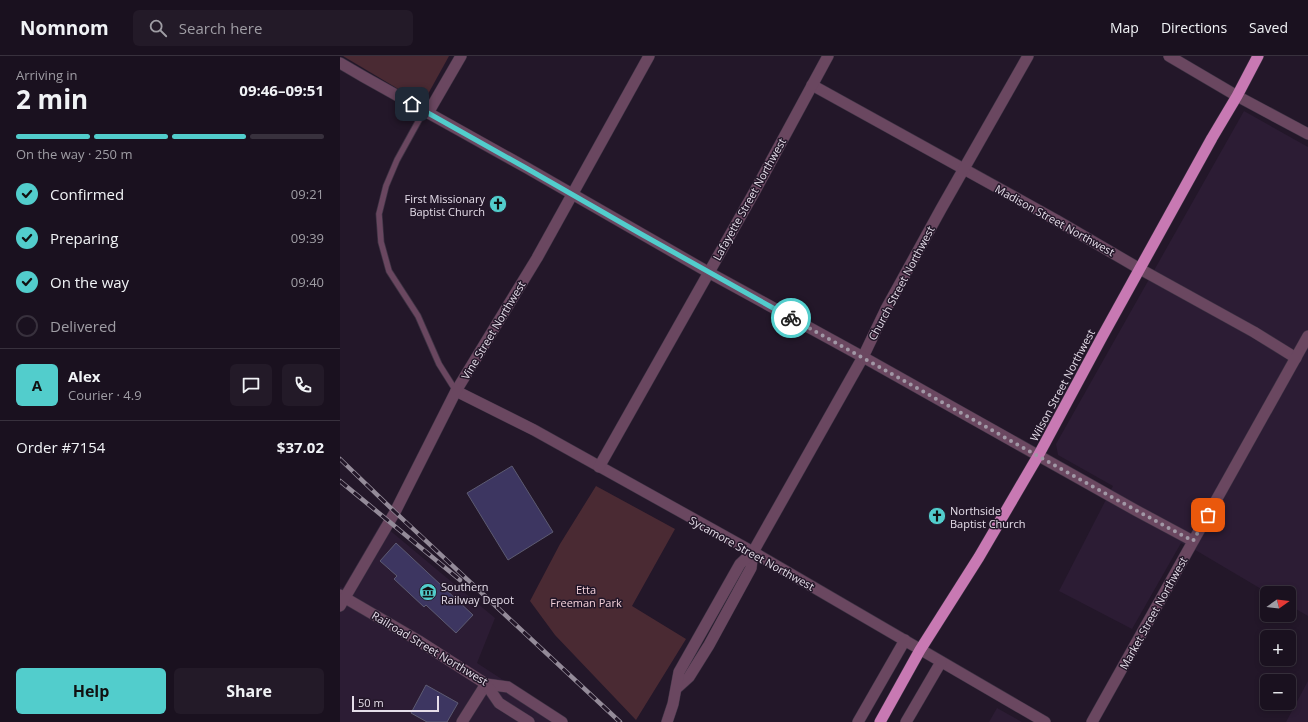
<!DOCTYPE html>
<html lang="en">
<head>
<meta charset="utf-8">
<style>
  :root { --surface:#1a111f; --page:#231a28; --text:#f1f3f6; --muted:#9f9da4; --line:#38313d; --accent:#52cdcc }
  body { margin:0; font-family:"Open Sans",sans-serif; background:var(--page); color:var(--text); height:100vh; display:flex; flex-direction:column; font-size:15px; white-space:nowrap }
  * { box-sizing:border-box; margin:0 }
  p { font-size:13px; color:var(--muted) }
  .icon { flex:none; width:22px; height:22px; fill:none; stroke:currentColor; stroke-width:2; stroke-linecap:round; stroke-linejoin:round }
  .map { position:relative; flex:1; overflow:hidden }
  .panel { display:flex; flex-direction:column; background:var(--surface); width:340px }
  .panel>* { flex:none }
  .needle { width:26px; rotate:76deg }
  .controls { position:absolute; left:920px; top:530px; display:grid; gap:8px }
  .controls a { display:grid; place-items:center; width:36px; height:36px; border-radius:6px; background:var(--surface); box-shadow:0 2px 6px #0003,0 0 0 1px var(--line); font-size:20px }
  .scale { position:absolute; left:12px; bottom:10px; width:87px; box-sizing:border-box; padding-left:4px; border:2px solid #e5dde9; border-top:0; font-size:11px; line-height:14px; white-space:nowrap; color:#e5dde9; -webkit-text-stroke:3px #231729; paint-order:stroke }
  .pin { position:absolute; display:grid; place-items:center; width:34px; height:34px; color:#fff; margin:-17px; border-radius:8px; box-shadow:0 2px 6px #0006 }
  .courier { position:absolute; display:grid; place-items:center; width:40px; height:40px; margin:-20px; border:3px solid #52cdcc; border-radius:50%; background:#fff; color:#222; box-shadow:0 1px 5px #0007 }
  .summary em { font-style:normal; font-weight:700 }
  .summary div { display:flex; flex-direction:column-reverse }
  .summary { display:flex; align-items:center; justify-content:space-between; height:68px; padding:0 16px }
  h1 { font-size:26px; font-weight:700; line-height:30px }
  .bar { display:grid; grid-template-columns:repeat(4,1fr); gap:6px 4px; align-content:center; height:48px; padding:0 16px }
  .bar i { height:5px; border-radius:3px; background:var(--line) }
  .bar .current { background:var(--accent) }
  .bar p { grid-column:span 4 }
  .line { display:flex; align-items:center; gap:10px; padding:0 16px; border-top:1px solid var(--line) }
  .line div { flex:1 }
  .round { display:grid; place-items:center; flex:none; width:42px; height:42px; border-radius:6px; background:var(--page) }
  ol { padding:0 16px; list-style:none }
  li { display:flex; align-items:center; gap:12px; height:44px }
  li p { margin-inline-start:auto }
  li .icon { padding:4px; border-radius:50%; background:var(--accent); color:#111; stroke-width:4 }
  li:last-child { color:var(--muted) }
  li i { width:22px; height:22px; border:2px solid var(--line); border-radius:50% }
  .cta { display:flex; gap:8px; margin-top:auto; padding:8px 16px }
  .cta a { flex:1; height:46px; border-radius:6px; background:var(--accent); color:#111; font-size:16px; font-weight:700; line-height:46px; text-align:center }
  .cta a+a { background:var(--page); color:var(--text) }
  header { display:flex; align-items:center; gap:24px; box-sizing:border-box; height:56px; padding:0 20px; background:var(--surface); border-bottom:1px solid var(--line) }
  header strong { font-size:19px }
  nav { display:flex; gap:22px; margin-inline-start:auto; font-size:14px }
  .search { width:280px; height:36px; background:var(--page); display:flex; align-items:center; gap:10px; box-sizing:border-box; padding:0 14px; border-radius:6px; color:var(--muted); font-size:15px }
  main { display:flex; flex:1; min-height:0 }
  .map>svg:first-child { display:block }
  .built { fill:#2c1c34 }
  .green { fill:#4a2a33 }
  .building { fill:#3d3661; stroke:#5d5b72 }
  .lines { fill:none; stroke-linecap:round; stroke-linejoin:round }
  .service-casing { stroke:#3e3344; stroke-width:7 }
  .minor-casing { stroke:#3e3344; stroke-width:12 }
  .tertiary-casing { stroke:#3e3344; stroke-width:12 }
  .trunk-casing { stroke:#3e3344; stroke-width:12 }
  .service { stroke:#6a4760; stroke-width:5.5 }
  .minor { stroke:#6a4760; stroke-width:11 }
  .tertiary { stroke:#6a4760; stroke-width:11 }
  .trunk { stroke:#c879b3; stroke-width:11 }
  .rail-casing { stroke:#948b99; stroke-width:4.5 }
  .rail { stroke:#231729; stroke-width:3; stroke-dasharray:9; stroke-linecap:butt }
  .done { stroke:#a198a6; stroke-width:4; stroke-dasharray:0 7.2 }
  .route { stroke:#52cdcc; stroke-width:5 }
  .labels { text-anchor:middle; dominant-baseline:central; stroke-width:3; stroke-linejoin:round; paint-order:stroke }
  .poi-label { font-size:11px; fill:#e5dde9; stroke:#231729; text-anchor:start }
  .street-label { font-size:11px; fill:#e5dde9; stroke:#231729 }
  .park-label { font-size:11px; fill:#f4d1da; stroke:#231729 }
</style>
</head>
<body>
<header>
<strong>Nomnom</strong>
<div class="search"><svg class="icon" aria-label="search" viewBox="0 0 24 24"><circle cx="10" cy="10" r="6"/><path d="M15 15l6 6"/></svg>Search here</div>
<nav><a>Map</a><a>Directions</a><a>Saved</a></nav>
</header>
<main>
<section class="panel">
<div class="summary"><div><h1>2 min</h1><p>Arriving in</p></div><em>09:46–09:51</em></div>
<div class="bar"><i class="current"></i><i class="current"></i><i class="current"></i><i></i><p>On the way · 250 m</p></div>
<ol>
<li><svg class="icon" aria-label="check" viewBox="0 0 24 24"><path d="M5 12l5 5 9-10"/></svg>Confirmed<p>09:21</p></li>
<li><svg class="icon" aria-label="check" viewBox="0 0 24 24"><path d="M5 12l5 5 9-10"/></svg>Preparing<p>09:39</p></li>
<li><svg class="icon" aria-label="check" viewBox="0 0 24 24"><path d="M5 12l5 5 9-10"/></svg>On the way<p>09:40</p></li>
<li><i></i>Delivered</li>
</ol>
<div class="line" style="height:72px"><b class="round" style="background:var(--accent);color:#111">A</b><div><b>Alex</b><p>Courier · 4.9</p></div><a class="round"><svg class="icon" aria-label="chat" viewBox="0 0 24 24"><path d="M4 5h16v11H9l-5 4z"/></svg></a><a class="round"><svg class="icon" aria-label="phone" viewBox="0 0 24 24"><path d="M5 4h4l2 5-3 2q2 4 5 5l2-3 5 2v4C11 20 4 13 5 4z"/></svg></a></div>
<div class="line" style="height:52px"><div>Order #7154</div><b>$37.02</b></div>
<div class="cta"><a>Help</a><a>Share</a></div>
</section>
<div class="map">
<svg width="968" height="666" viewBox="0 0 968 666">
  <rect width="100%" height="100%" fill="#231729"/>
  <g class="built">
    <polygon points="904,55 968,91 968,560 949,549 949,537 928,537 857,495 841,487 792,573 719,535 773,430 718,399 716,388"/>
    <polygon points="41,467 155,562 137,607 228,666 0,666 0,531 3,532"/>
    <polygon points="968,625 968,666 946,666"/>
    <polygon points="657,652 682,666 649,666"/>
  </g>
  <g class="green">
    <polygon points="3,0 109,0 88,38 78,43 65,37"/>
    <polygon points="256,430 335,473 292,550 346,583 296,664 215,579 190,545 220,488"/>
  </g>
  <g class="building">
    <polygon points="172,410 213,476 168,504 127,437"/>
    <polygon points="56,487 133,559 116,577 86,549 84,551 54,523 57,520 40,505"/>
    <polygon points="86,629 118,647 107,666 87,666 71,657"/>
  </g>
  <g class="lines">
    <defs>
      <polyline id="service" points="84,55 57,104 46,130 39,158 41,186 49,215 78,260 99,308 116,335"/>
      <g id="minor">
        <polyline points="829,0 897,40 968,78"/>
        <polyline points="472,29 716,164 800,213 914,276 956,302"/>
        <polyline points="88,57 121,0"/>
        <polyline points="116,335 194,374 413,496 705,666"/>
        <polyline points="259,411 416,133 488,0"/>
        <polyline points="338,631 349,621 369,589 411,512 413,496"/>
        <polyline points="122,666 146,628"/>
        <polyline points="327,666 333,648 339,616 400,508 413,496 523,301 546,253 601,153 688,0"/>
        <polyline points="518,666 565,584"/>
        <polyline points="566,666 601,606"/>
        <polyline points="752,666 968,280"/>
      </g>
      <g id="tertiary">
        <polyline points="0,7 24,21 187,112 368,216 523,301 797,455 853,485"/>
        <polyline points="0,539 79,585 146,628 168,631 222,666"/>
        <polyline points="0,550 55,456 116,335 197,202 309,0"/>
        <polyline points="146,628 159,647 189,666"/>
      </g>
      <polyline id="trunk" points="540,666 580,594 639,501 698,400 762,281 872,82 897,40 918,0"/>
    </defs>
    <use href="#service" class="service-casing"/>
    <use href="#minor" class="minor-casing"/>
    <use href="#tertiary" class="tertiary-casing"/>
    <use href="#trunk" class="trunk-casing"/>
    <use href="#service" class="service"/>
    <use href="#minor" class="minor"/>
    <use href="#tertiary" class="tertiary"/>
    <use href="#trunk" class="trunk"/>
    <defs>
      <g id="rail">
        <polyline points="0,403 55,456 280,666"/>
        <polyline points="0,425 120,524"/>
      </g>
    </defs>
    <use href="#rail" class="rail-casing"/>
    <use href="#rail" class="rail"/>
  </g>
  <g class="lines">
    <path class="done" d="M451 262C586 336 718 413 853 485L868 459"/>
    <polyline class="route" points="72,48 186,112 301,178 451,262"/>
  </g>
  <defs>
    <symbol id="church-disc" viewBox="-11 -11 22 22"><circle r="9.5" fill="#52cdcc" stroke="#231729"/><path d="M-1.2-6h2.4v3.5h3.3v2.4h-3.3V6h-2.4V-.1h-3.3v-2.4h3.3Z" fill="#111"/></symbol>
    <symbol id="museum-disc" viewBox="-11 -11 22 22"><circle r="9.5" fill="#52cdcc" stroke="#231729"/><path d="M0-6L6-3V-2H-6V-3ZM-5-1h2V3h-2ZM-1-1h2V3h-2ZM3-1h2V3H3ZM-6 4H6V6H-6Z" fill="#111"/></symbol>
  </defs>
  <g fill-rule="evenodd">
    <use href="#church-disc" x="148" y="138" width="20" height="20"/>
    <use href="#church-disc" x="587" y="450" width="20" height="20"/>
    <use href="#museum-disc" x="78" y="526" width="20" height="20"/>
  </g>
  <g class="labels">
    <g class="poi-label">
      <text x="145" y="142" text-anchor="end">First Missionary<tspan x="145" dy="13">Baptist Church</tspan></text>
      <text x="610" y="454">Northside<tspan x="610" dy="13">Baptist Church</tspan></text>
      <text x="101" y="530">Southern<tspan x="101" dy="13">Railway Depot</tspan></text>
    </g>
    <g class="street-label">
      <text transform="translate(409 143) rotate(-61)">Lafayette Street Northwest</text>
      <text transform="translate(715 164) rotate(29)">Madison Street Northwest</text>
      <text transform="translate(561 227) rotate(-62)">Church Street Northwest</text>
      <text transform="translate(153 274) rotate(-59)">Vine Street Northwest</text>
      <text transform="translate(722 329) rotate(-62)">Wilson Street Northwest</text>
      <text transform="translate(412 497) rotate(29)">Sycamore Street Northwest</text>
      <text transform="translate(813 557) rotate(-61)">Market Street Northwest</text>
      <text transform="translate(90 592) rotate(31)">Railroad Street Northwest</text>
    </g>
    <g class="park-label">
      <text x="246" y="533">Etta<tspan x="246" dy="13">Freeman Park</tspan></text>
    </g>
  </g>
</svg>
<div class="controls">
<a><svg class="needle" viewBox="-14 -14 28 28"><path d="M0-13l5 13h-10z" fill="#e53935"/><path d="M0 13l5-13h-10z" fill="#9f9da4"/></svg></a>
<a>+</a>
<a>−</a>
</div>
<div class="scale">50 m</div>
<div class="pin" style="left:868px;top:459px;background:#ea580c"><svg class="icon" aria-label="bag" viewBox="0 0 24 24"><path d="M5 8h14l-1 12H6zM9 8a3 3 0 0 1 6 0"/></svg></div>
<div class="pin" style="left:72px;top:48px;background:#1f2937"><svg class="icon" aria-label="home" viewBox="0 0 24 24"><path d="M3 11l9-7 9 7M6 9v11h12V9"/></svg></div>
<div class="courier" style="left:451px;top:262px"><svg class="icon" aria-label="bike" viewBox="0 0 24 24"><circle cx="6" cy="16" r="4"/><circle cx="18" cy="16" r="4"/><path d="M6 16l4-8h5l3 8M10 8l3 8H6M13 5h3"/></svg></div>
</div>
</main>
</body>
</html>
